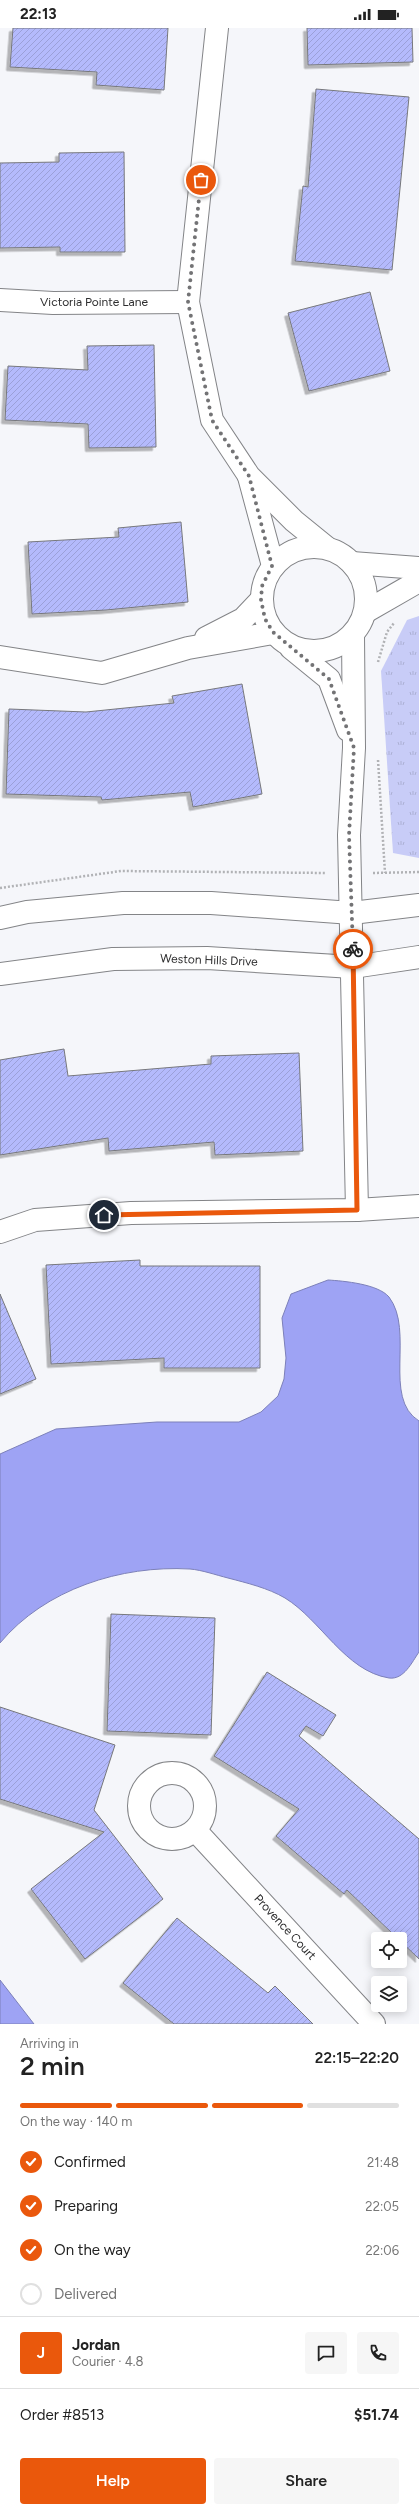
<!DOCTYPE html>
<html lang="en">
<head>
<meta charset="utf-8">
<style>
  :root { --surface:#fff; --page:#f6f6f6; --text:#222; --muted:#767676; --line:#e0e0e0; --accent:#ea580c }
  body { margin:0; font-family:Figtree,sans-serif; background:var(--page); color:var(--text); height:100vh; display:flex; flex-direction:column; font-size:15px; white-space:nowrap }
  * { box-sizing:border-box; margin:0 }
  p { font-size:13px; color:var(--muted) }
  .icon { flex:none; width:22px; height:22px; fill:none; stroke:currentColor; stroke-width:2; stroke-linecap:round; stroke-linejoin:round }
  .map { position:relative; height:1996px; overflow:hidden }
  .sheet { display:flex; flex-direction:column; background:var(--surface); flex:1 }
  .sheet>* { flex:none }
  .controls { position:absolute; left:371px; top:1904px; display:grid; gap:8px }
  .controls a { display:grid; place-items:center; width:36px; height:36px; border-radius:4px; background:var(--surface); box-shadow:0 2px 10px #0003; font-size:20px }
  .pin { position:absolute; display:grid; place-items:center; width:34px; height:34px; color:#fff; margin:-17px; border:2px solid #fff; border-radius:50%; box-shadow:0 1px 4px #0007 }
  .courier { position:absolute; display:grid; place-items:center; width:40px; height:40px; margin:-20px; border:3px solid #ea580c; border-radius:50%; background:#fff; color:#222; box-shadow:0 1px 5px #0007 }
  .overview em { font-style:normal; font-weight:600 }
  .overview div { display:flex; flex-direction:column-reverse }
  .overview { display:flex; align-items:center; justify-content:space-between; height:68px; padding:0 20px }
  h1 { font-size:26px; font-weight:600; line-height:30px }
  .bar { display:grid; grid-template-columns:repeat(4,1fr); gap:6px 4px; align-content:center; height:48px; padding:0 20px }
  .bar i { height:5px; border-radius:3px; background:var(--line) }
  .bar .active { background:var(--accent) }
  .bar p { grid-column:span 4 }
  .line { display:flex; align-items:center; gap:10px; padding:0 20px; border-top:1px solid var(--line) }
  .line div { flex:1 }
  .round { display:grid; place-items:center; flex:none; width:42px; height:42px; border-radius:4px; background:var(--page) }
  ol { padding:0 20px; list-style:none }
  li { display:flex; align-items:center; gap:12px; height:44px }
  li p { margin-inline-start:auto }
  li .icon { padding:4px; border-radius:50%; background:var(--accent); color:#fff; stroke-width:4 }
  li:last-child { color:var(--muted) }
  li i { width:22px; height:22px; border:2px solid var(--line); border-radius:50% }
  .action { display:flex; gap:8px; margin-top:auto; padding:8px 20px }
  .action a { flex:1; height:46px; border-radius:4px; background:var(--accent); color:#fff; font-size:16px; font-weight:600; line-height:46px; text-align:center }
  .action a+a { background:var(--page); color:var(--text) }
  .status { display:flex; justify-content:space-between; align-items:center; height:28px; padding:0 20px; background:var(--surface); direction:ltr }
  .status svg { height:11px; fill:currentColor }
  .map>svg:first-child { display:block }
  .grass { fill:url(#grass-tufts) }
  .water { fill:#9ea3f4; stroke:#7c80b9 }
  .building { fill:url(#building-hatch); stroke:#77787c; filter:url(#shadow) }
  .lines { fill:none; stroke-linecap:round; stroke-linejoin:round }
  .minor-casing { stroke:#838487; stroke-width:24 }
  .path { stroke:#b1b2b5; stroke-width:2.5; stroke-dasharray:2 2; stroke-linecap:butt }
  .minor { stroke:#fff; stroke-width:22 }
  .done { stroke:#737375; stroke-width:4; stroke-dasharray:0 7.2 }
  .route { stroke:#ea580c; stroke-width:5 }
  .labels { text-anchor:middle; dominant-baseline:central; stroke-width:3; stroke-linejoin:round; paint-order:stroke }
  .street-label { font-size:12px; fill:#2d2d2e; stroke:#fff }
</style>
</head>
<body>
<div class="status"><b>22:13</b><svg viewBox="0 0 49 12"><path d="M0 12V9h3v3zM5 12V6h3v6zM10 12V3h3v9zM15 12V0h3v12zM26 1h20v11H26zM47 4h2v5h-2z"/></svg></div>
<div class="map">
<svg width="419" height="1996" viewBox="0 0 419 1996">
  <defs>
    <pattern id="grass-tufts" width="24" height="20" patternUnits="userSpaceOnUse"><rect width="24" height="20" fill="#c8ccf7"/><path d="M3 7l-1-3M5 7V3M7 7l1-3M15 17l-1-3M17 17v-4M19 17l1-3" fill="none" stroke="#acb0d4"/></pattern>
    <pattern id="building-hatch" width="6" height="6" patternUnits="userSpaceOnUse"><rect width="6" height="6" fill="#b4bafc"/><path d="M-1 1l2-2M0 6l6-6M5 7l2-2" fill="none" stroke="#9ba0d8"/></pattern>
    <filter id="shadow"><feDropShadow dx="-3.5" dy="3.5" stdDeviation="0" flood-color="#0004"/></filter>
  </defs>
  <rect width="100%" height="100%" fill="#f5f6fa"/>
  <polygon class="grass" points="419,588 419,830 393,825 381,643 407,592"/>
  <g class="water">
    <path d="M328 1252C344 1253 378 1256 389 1269 415 1303 382 1370 419 1393V1624C412 1634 404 1652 389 1650 345 1643 321 1592 285 1570 268 1560 247 1555 228 1550 216 1547 202 1542 190 1541 121 1537 45 1561 0 1615V1426L56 1401 157 1394H239L261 1384 278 1368 284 1351 286 1330 282 1290 291 1266Z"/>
    <polygon points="0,1952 34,1996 0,1996"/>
  </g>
  <g class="building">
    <polygon points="13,0 168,0 164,62 96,57 97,44 10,39"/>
    <polygon points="307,0 412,0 413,34 308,37"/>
    <polygon points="316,61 409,69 392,242 295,233 303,158 308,159"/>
    <polygon points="124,124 125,224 60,224 60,219 0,220 0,135 59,134 59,125"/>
    <polygon points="370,264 390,343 309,363 288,285"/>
    <polygon points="154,317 156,419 89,420 88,396 5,392 8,338 88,342 87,318"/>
    <polygon points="181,494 188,574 106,582 32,586 28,514 119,509 118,500"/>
    <polygon points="242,656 262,766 193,779 190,764 102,772 101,769 6,766 9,681 86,684 174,675 172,668"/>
    <polygon points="64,1021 68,1048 211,1036 211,1028 299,1025 303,1123 215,1127 214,1114 109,1123 108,1110 0,1127 0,1032"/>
    <polygon points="140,1232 140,1238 260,1238 260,1340 164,1340 164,1330 51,1336 46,1237"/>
    <polygon points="0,1266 36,1351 0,1366"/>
    <polygon points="111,1586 215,1590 211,1707 107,1703"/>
    <polygon points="267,1644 336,1687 323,1708 306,1698 299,1708 419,1811 419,1931 347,1862 344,1866 276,1808 299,1781 214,1728"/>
    <polygon points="0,1679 115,1717 94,1782 163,1871 85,1931 31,1861 104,1804 0,1771"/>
    <polygon points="177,1890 268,1965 275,1958 313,1996 174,1996 123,1955"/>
  </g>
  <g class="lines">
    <defs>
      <g id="minor">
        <polyline points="217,0 188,274 212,392 249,448 294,493 326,519"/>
        <polyline points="0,272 53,275 188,274"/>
        <polyline points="249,449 273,538"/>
        <circle cx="314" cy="571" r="52"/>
        <polyline points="352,535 419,540"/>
        <polyline points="365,584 419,553"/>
        <polyline points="353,607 354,720 349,807 357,1182"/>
        <polyline points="206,610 243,591 261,572"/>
        <polyline points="291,620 329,651 348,702"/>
        <polyline points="0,629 102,645 188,620 273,605"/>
        <polyline points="0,890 27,884 123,875 211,875 352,885 419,877"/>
        <polyline points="0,946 113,931 207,930 353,939 419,929"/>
        <polyline points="0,1204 35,1192 131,1185 357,1182 419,1178"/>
        <circle cx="172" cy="1778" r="33"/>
        <polyline points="195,1802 374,1996"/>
      </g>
    </defs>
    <use href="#minor" class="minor-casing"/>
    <g class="path">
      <polyline points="378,634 387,604 394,595"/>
      <polyline points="378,732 385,845"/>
      <polyline points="373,845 419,844"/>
      <polyline points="0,860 121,843 326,845"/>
    </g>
    <use href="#minor" class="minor"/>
  </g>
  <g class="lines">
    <polyline class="done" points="201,152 188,274 212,392 249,448 272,538 262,558 261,572 265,591 273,604 329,651 354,720 349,807 353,921"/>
    <polyline class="route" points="104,1187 357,1182 353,921"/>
  </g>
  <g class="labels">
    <g class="street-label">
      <text x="94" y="274">Victoria Pointe Lane</text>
      <text transform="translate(209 932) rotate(2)">Weston Hills Drive</text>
      <text transform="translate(285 1899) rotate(47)">Provence Court</text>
    </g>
  </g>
</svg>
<div class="controls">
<a><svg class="icon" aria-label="locate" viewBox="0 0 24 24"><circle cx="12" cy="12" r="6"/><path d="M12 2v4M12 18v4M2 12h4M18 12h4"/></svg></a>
<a><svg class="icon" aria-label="layers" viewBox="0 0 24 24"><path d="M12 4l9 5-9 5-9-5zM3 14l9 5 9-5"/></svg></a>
</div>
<div class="pin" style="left:201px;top:152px;background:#ea580c"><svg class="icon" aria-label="bag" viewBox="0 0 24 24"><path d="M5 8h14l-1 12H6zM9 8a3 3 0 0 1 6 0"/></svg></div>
<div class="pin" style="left:104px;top:1187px;background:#1f2937"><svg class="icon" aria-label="home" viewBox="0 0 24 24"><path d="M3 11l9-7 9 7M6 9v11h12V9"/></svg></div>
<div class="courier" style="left:353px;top:921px"><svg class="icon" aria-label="bike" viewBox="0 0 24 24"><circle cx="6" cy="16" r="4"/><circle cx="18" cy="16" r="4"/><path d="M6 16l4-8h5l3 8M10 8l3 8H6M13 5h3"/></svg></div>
</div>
<section class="sheet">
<div class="overview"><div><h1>2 min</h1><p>Arriving in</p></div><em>22:15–22:20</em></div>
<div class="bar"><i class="active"></i><i class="active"></i><i class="active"></i><i></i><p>On the way · 140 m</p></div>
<ol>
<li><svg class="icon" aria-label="check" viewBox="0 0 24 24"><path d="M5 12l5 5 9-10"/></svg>Confirmed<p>21:48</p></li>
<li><svg class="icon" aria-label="check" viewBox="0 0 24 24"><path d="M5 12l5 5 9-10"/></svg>Preparing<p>22:05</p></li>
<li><svg class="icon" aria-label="check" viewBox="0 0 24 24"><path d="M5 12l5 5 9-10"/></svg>On the way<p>22:06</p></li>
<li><i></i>Delivered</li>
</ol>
<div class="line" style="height:72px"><b class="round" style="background:var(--accent);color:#fff">J</b><div><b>Jordan</b><p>Courier · 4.8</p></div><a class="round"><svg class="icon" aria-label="chat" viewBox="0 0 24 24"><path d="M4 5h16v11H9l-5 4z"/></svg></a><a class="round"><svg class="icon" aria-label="phone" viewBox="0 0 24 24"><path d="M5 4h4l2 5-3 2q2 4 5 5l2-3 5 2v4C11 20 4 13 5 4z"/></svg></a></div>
<div class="line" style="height:52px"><div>Order #8513</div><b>$51.74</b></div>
<div class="action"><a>Help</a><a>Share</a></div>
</section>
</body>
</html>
